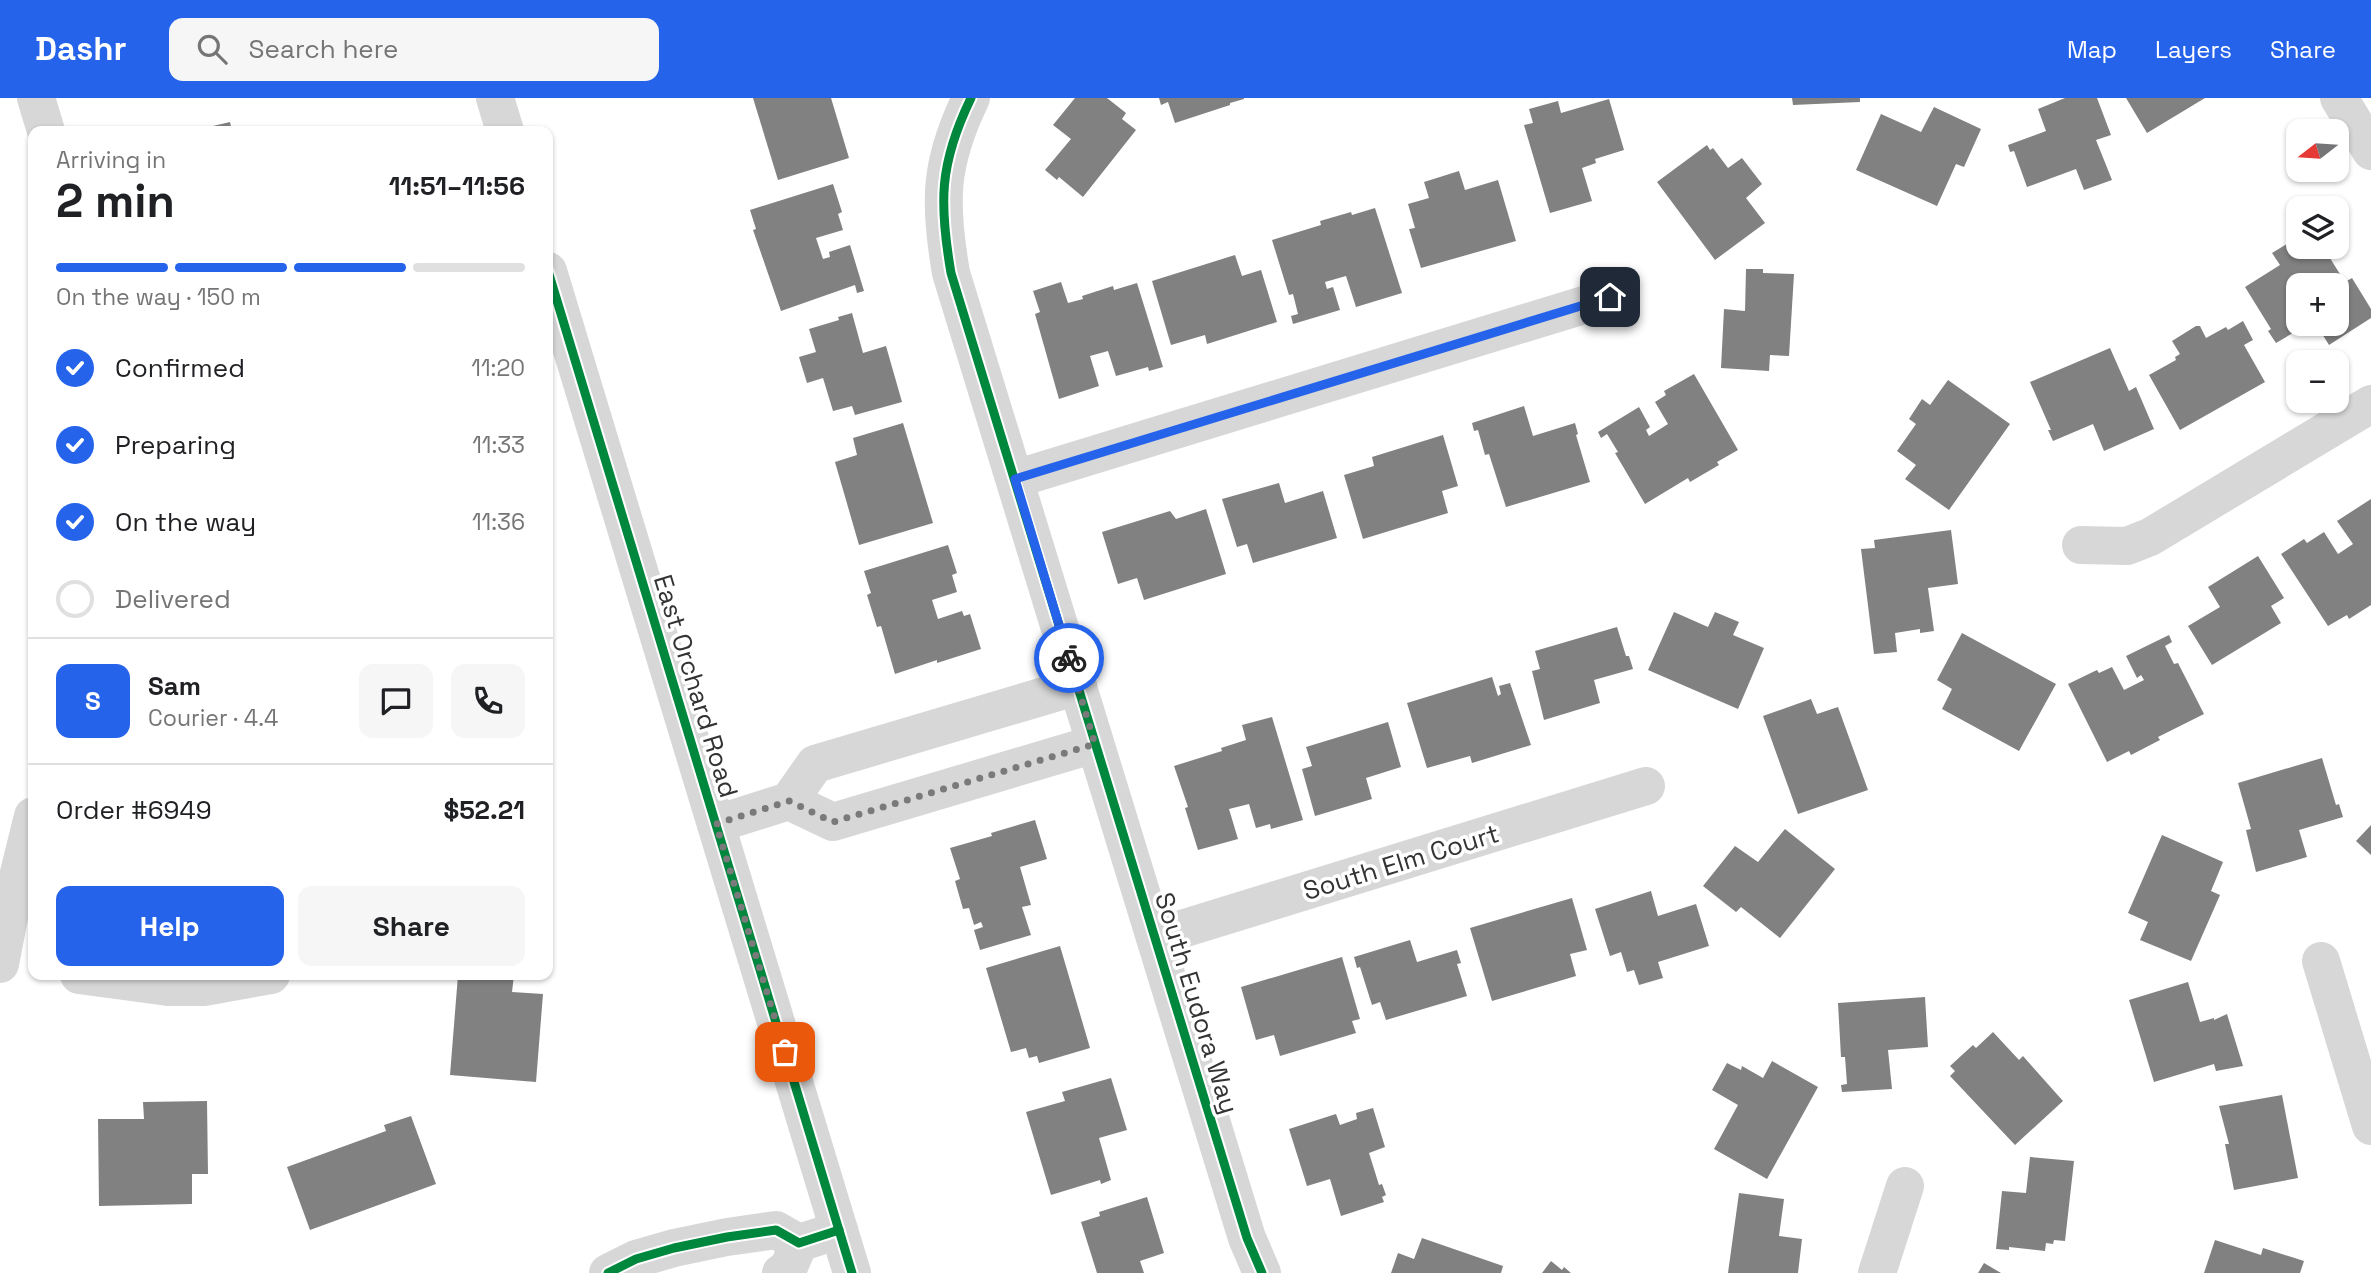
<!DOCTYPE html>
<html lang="en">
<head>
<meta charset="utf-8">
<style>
  :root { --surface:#fff; --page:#f6f6f6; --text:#202124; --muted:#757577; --line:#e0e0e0; --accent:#2563eb }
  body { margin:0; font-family:"Space Grotesk",sans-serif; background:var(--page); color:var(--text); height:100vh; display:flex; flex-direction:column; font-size:26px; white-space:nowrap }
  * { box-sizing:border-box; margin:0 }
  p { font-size:23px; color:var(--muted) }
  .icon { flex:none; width:38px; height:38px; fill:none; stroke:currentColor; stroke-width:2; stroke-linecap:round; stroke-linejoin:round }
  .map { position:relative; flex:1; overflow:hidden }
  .sheet { position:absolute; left:28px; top:28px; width:525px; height:854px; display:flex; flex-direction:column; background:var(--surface); border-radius:14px; box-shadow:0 2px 5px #0004 }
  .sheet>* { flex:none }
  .needle { width:46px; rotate:253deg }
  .buttons { position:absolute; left:2286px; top:21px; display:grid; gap:14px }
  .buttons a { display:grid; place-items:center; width:63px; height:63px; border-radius:14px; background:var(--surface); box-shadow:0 2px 5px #0004; font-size:35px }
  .pin { position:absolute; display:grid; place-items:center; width:60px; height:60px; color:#fff; margin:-30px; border-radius:14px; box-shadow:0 4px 10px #0006 }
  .courier { position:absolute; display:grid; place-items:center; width:70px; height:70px; margin:-35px; border:5px solid #2563eb; border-radius:50%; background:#fff; color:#222; box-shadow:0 2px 9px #0007 }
  .head em { font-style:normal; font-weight:700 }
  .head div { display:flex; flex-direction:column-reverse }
  .head { display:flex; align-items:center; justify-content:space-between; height:119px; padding:0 28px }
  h1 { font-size:46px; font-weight:700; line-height:52px }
  .bar { display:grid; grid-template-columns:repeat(4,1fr); gap:10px 7px; align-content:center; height:84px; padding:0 28px }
  .bar i { height:9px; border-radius:5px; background:var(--line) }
  .bar .active { background:var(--accent) }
  .bar p { grid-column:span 4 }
  .line { display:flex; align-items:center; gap:18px; padding:0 28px; border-top:2px solid var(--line) }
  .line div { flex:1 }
  .round { display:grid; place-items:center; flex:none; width:74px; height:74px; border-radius:14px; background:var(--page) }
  ol { padding:0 28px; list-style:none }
  li { display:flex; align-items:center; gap:21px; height:77px }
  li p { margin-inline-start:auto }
  li .icon { padding:7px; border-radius:50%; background:var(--accent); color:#fff; stroke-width:4 }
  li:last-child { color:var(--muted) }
  li i { width:38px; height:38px; border:4px solid var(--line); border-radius:50% }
  .cta { display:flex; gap:14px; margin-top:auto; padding:14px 28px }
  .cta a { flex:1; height:80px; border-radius:14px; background:var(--accent); color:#fff; font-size:28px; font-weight:700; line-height:80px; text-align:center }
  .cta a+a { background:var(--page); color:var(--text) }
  header { display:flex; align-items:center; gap:42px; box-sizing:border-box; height:98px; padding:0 35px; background:var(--accent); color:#fff }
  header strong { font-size:33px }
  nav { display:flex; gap:38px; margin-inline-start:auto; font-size:24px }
  .search { width:490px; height:63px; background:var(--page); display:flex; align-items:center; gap:18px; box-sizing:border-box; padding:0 24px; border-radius:14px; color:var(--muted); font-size:26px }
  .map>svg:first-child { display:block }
  .building { fill:#818181 }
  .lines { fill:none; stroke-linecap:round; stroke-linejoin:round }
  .minor { stroke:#d7d7d7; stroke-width:38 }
  .tertiary { stroke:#d7d7d7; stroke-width:38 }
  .cycleway-casing { stroke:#fff; stroke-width:13 }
  .cycleway { stroke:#00873e; stroke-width:9 }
  .done { stroke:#7a7a7a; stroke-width:7; stroke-dasharray:0 12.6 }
  .route { stroke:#2563eb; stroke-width:9 }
  .labels { text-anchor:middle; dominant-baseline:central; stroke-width:7; stroke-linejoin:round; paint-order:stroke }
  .street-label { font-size:26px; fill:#333; stroke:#fff }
</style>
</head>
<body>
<header>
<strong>Dashr</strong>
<div class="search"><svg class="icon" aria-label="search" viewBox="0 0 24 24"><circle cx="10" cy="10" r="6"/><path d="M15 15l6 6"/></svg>Search here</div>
<nav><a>Map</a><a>Layers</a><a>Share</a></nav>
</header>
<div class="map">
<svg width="2371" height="1175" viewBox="0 0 2371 1175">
  <rect width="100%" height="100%" fill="#fff"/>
  <g class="building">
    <polygon points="753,0 831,0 849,60 778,82"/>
    <polygon points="1075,0 1107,0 1126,15 1122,21 1136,32 1083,99 1059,79 1057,82 1045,72 1071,41 1053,27"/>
    <polygon points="1159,0 1244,0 1244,1 1230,5 1230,7 1175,25 1168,4 1161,7"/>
    <polygon points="1792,0 1860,0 1860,4 1793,7"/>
    <polygon points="2065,0 2097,0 2111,37 2096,42 2112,82 2084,92 2076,71 2027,89 2014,53 2010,54 2008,47 2046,33 2038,11"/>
    <polygon points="2126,0 2205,0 2147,35"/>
    <polygon points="1609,1 1624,52 1595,61 1596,65 1582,70 1592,103 1550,115 1524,27 1533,25 1529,11 1558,3 1561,15"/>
    <polygon points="1934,9 1981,31 1964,69 1956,66 1937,108 1856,72 1881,16 1921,34"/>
    <polygon points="230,24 232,33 196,33 196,32"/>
    <polygon points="1707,47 1710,52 1713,50 1728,70 1742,60 1762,86 1746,100 1765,125 1715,162 1657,84"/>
    <polygon points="1459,73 1465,92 1498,82 1516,143 1421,170 1409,131 1415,130 1408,106 1429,100 1424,84"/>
    <polygon points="833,86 842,114 838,116 843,132 816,140 823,161 830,159 829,154 850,147 864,193 857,195 855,187 781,213 753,132 756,131 750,112"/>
    <polygon points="1375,110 1402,195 1356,209 1346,178 1325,184 1327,191 1333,189 1340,212 1293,226 1291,218 1298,216 1293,196 1289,197 1272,142 1321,127 1320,123 1351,114 1352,117"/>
    <polygon points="2298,139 2298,149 2323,149 2345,184 2352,180 2371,211 2371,220 2329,247 2316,226 2336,226 2336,187 2298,187 2298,226 2308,226 2276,245 2268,233 2271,231 2245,189 2280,167 2272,155"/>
    <polygon points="1235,157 1242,178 1261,172 1277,224 1207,246 1205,237 1171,247 1152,183"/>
    <polygon points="1746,171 1763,171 1763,175 1794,176 1789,258 1770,257 1769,273 1721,270 1724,211 1745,213"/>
    <polygon points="1061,184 1068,205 1083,201 1082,198 1113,188 1114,192 1137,185 1163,269 1149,273 1148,269 1116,278 1108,253 1090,258 1099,288 1059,301 1035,216 1040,214 1033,193"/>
    <polygon points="852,215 863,255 886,248 902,304 855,317 852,308 833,313 823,280 807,285 799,259 816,254 809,231 839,222 838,219"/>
    <polygon points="2243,223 2253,242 2244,247 2265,284 2180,332 2149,277 2176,262 2175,259 2180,256 2172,243 2196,228 2200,228 2206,240 2226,229 2228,232"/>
    <polygon points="2110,250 2129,293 2136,289 2154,331 2104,353 2093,326 2053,343 2048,332 2051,332 2030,284"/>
    <polygon points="1694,276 1738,352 1717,364 1719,367 1690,384 1688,380 1645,406 1615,355 1618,354 1607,336 1601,340 1598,334 1639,309 1650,329 1646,332 1649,338 1668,326 1655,304 1666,297 1664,293"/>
    <polygon points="1948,282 2010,326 1949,412 1905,381 1916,367 1897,353 1916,326 1909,321 1922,301 1930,307"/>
    <polygon points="1524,308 1533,338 1575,325 1578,336 1576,337 1590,384 1506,409 1489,356 1485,357 1478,332 1474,333 1472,325"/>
    <polygon points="903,325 933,425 859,447 835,364 857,357 853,340"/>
    <polygon points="1443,337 1458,388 1442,393 1448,415 1363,441 1344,377 1374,368 1372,359"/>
    <polygon points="1279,385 1285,405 1323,393 1337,440 1253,465 1247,446 1237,449 1222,401"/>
    <polygon points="2371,401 2371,507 2349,521 2347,517 2328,528 2281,456 2304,441 2307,445 2324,434 2338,456 2353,446 2337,423"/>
    <polygon points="1206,411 1226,476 1144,502 1137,480 1118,486 1102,434 1170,413 1176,421"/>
    <polygon points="1951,432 1958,486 1928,490 1934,533 1920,535 1920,531 1895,535 1897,554 1874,556 1861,451 1875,450 1874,442"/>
    <polygon points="948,447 957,475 952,477 957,494 932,502 938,521 962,513 964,518 970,516 981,551 937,565 937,562 895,576 881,528 877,529 867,497 871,495 864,473"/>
    <polygon points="2258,458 2284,500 2271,508 2281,525 2212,567 2188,528 2220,509 2208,489"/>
    <polygon points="1674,514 1708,529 1715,514 1739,524 1733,537 1764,550 1738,611 1648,572"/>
    <polygon points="1617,529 1626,558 1629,558 1633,571 1594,582 1600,605 1544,622 1532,573 1540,571 1535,553"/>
    <polygon points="1962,535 2056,586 2019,653 1942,611 1952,591 1937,582"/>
    <polygon points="2169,537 2172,544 2165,548 2174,566 2178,565 2204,616 2158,639 2160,642 2131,657 2129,653 2107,664 2068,586 2097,572 2099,575 2112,569 2124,592 2144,582 2141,577 2137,580 2126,558"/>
    <polygon points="1492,579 1498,598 1501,596 1499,588 1510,585 1531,647 1472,665 1470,658 1427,670 1407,605"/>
    <polygon points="1811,601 1817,616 1838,609 1868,692 1798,716 1763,618"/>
    <polygon points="1272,619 1303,722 1271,731 1270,726 1256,730 1249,706 1229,711 1238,741 1198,752 1185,710 1188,709 1174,668 1222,653 1221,650 1246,642 1242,627"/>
    <polygon points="1388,624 1401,669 1366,680 1372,701 1315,718 1302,671 1312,668 1306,649"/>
    <polygon points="2322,660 2336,707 2339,706 2343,719 2299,732 2307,759 2256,774 2246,732 2251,731 2238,685"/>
    <polygon points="1035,722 1047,761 1020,769 1031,807 1022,809 1031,837 980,852 974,832 983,829 981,824 974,827 969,810 963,811 955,783 960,781 950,750 992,738 991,735"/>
    <polygon points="2371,727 2371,757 2356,743"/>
    <polygon points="1785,731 1835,771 1780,840 1741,809 1736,814 1703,788 1735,748 1758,764"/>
    <polygon points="2162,737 2223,764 2211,793 2220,797 2191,863 2140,842 2148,824 2128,815"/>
    <polygon points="1651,793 1658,818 1696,806 1709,848 1658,864 1663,880 1639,887 1634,872 1627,874 1621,854 1610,858 1595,811"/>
    <polygon points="1572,800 1587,852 1570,856 1576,878 1492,903 1470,830"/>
    <polygon points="1410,842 1417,864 1457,852 1461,865 1457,866 1467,898 1386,922 1380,904 1372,907 1360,869 1357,870 1354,859"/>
    <polygon points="1060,848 1090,950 1039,965 1037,958 1029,960 1026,950 1011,954 986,870"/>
    <polygon points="1342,859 1360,921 1352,923 1356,935 1280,958 1274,937 1256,942 1241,889"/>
    <polygon points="458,877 514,877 512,894 543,896 536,984 450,977"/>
    <polygon points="2188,884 2200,924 2214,920 2214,922 2227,916 2243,968 2216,973 2214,966 2154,984 2129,902"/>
    <polygon points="1925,899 1928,949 1888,952 1892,991 1842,994 1841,987 1847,986 1845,959 1841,959 1838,905"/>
    <polygon points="1993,934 2019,962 2023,958 2063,1003 2015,1047 1950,978 1955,973 1950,968 1973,947 1976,950"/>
    <polygon points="1772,963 1818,989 1767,1081 1714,1051 1738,1007 1712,992 1727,965 1741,972 1742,968 1763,980"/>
    <polygon points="1111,980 1127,1032 1099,1040 1111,1082 1101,1086 1100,1082 1051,1097 1026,1014 1065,1003 1062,994"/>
    <polygon points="2282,997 2298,1080 2234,1092 2225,1046 2229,1046 2219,1008"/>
    <polygon points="207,1003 208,1076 192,1076 192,1106 99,1108 98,1021 144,1021 143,1004"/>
    <polygon points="1373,1010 1385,1049 1369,1055 1379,1087 1382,1086 1386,1097 1382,1099 1384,1104 1341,1118 1330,1081 1307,1088 1289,1031 1336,1016 1340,1027 1357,1021 1356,1015"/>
    <polygon points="411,1018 436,1086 310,1132 287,1069 386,1033 384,1027"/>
    <polygon points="2030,1059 2074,1063 2065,1143 2054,1142 2053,1146 2046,1145 2045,1153 2009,1149 2009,1152 1996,1151 2002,1093 2026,1095"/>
    <polygon points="1739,1095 1784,1101 1779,1138 1802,1141 1798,1175 1728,1175"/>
    <polygon points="1147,1099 1164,1155 1140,1163 1144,1175 1097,1175 1081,1124 1100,1118 1099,1114"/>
    <polygon points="1422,1140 1503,1168 1501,1175 1391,1175 1398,1155 1414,1161"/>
    <polygon points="2215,1142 2261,1157 2263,1150 2304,1163 2300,1175 2204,1175"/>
    <polygon points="1551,1163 1562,1172 1564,1169 1571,1175 1542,1175"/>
    <polygon points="1984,1165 2001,1175 1978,1175"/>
  </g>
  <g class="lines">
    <g class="minor">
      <polyline points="36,0 46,33"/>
      <path d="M971 0C939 66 939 105 951 175L1247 1140 1262 1175"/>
      <polyline points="2339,0 2371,53"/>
      <polyline points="1015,381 1610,199"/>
      <polyline points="2081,447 2127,448 2150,439 2371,306"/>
      <polyline points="789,703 833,724 1095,646"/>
      <polyline points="716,726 789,703 815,666 1078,588"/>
      <polyline points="1156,839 1646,688"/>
      <polyline points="2321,863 2371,1028"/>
      <polyline points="0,866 13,799 33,718"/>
      <polyline points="79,877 168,889 204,889 271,877"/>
      <polyline points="608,1175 636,1161 674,1150 727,1139 776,1132 799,1145 839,1132"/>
      <polyline points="781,1175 788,1171 799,1145"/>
      <polyline points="1877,1175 1905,1088"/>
    </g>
    <g class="tertiary">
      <polyline points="495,0 505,33"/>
      <polyline points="548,173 852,1175"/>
    </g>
    <defs>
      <g id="cycleway">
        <path d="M971 0C939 66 939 105 951 175L1247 1140 1262 1175"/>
        <polyline points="548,173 852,1175"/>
        <polyline points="608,1175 636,1161 674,1150 727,1139 776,1132 799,1145 839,1132"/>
      </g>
    </defs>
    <use href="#cycleway" class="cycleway-casing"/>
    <use href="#cycleway" class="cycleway"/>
  </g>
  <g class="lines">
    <polyline class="done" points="785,954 716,726 789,703 833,724 1095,646 1069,560"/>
    <polyline class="route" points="1069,560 1015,381 1610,199"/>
  </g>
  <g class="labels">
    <g class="street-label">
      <text transform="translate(696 588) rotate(73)">East Orchard Road</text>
      <text transform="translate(1401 764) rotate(-17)">South Elm Court</text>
      <text transform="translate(1197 905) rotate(73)">South Eudora Way</text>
    </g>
  </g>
</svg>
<div class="buttons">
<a><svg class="needle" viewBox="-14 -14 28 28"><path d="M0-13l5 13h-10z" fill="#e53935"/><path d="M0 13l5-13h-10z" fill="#757577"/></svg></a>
<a><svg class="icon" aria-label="layers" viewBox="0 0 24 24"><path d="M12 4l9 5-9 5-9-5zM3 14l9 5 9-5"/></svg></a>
<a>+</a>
<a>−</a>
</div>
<div class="pin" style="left:785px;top:954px;background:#ea580c"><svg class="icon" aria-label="bag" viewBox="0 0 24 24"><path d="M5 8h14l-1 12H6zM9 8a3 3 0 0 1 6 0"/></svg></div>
<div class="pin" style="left:1610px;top:199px;background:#1f2937"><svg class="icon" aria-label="home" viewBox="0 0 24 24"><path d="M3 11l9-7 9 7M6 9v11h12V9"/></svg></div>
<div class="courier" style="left:1069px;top:560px"><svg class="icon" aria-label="bike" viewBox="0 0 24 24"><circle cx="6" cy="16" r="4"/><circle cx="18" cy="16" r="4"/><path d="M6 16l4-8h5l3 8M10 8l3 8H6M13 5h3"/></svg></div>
<section class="sheet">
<div class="head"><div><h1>2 min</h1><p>Arriving in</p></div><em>11:51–11:56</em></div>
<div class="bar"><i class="active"></i><i class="active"></i><i class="active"></i><i></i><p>On the way · 150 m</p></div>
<ol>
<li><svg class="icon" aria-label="check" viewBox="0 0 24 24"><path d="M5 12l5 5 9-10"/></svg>Confirmed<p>11:20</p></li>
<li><svg class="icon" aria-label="check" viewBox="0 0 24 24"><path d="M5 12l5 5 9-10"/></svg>Preparing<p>11:33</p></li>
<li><svg class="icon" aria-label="check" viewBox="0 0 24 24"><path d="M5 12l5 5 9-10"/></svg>On the way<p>11:36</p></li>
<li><i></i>Delivered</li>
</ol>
<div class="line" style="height:126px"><b class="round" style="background:var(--accent);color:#fff">S</b><div><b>Sam</b><p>Courier · 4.4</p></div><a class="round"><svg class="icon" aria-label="chat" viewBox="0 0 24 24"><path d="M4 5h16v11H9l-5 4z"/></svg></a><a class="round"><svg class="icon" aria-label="phone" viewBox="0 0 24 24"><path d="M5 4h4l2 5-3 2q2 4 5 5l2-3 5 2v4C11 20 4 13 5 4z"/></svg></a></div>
<div class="line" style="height:91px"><div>Order #6949</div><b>$52.21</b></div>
<div class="cta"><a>Help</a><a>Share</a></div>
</section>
</div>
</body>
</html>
